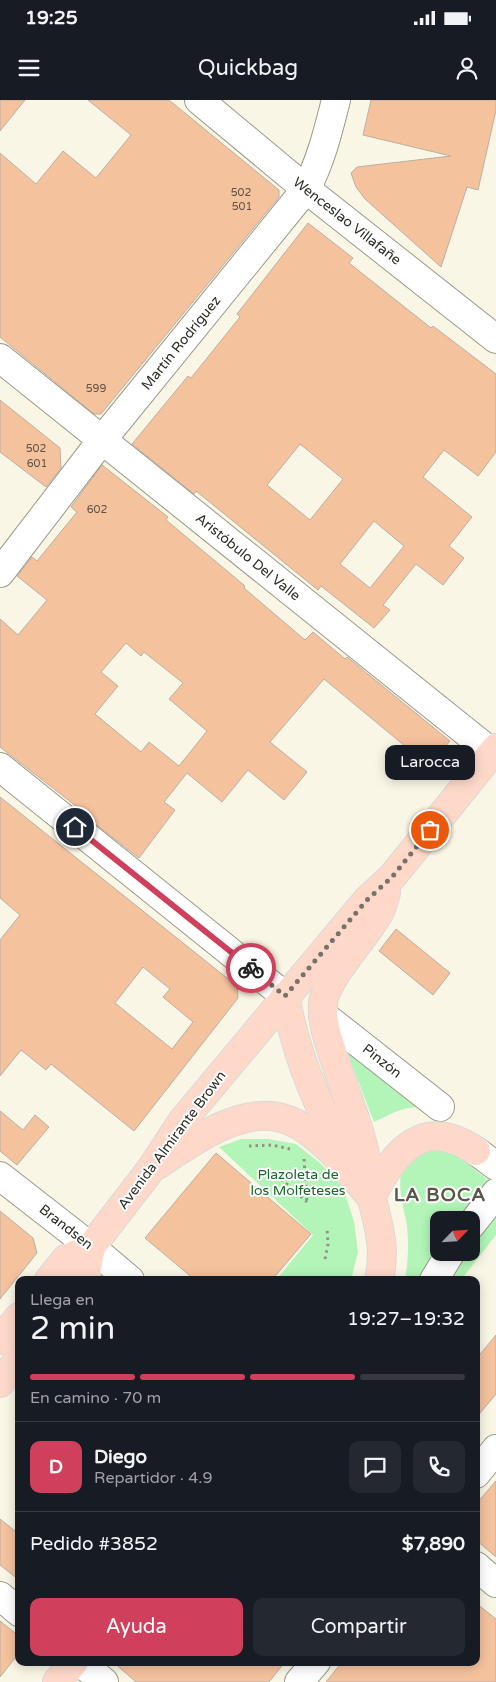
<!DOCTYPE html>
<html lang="es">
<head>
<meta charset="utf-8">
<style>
  :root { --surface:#171b24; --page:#242831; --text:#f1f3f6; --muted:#9ea1a6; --line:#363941; --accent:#d0405c }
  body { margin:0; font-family:"Varela Round",sans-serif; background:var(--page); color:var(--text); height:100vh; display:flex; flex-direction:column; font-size:19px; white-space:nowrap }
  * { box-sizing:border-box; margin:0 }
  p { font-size:16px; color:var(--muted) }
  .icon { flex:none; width:28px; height:28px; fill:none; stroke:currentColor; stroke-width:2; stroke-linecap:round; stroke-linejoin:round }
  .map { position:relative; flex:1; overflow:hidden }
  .drawer { position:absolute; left:15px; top:1176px; width:465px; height:390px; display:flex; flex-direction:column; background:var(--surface); border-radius:10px; box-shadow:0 2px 12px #0003 }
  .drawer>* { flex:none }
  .needle { width:32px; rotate:65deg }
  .tools { position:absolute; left:430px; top:1111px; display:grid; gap:10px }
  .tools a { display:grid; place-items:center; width:50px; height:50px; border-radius:10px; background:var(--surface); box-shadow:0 2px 12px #0003; font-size:25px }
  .pin { position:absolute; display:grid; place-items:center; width:42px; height:42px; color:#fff; margin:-21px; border:2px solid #fff; border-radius:50%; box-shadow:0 1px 5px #0007 }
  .courier { position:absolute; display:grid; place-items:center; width:50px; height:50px; margin:-25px; border:4px solid #d0405c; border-radius:50%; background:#fff; color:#222; box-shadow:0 1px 6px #0007 }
  .bubble { position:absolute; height:35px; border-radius:10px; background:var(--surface); box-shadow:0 2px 12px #0003; font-size:16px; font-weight:600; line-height:35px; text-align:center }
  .head em { font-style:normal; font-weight:600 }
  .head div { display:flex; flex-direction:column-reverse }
  .head { display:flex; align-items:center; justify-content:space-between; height:85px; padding:0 15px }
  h1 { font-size:32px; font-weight:600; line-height:38px }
  .bar { display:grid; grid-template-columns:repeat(4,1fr); gap:8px 5px; align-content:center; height:60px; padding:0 15px }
  .bar i { height:6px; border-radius:4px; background:var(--line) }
  .bar .active { background:var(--accent) }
  .bar p { grid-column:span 4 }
  .line { display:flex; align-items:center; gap:12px; padding:0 15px; border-top:1px solid var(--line) }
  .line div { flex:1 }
  .round { display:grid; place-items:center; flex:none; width:52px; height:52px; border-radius:10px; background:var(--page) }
  .cta { display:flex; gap:10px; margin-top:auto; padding:10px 15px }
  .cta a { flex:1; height:58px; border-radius:10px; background:var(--accent); color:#fff; font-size:20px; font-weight:600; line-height:58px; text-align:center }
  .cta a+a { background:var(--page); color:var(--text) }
  .status { display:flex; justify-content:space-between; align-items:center; height:35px; padding:0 25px; background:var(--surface); direction:ltr }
  .status svg { height:14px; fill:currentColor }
  header { display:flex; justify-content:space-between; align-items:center; height:65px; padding:0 15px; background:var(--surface); font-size:22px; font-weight:600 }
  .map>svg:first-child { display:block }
  .green { fill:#b3f5b8 }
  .building { fill:#f5c29e; stroke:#bdaea4; fill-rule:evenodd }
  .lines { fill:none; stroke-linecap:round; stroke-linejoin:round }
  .minor-casing { stroke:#9c9989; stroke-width:30 }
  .major-casing { stroke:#d9d9d8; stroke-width:30 }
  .path { stroke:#939185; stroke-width:3; stroke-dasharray:2.5 4; stroke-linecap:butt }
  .minor { stroke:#fff; stroke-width:28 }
  .major { stroke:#fed9ca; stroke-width:28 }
  .done { stroke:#757369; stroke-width:5; stroke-dasharray:0 9 }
  .route { stroke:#d0405c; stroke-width:6 }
  .labels { text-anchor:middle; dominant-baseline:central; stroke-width:4; stroke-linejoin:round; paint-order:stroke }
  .number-label { font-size:11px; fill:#605244 }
  .street-label { font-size:14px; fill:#2e2d26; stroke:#fff }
  .park-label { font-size:14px; fill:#166928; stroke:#fff }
  .district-label { font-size:19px; font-weight:bold; letter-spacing:1px; fill:#5a5749; stroke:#fff }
</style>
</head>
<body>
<div class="status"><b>19:25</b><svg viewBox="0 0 49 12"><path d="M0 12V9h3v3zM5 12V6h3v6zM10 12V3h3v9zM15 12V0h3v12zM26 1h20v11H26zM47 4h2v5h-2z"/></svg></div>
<header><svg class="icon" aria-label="menu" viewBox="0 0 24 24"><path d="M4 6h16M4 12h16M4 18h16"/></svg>Quickbag<svg class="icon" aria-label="person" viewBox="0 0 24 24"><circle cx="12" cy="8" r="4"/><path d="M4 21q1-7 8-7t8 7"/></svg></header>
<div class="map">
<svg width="496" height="1582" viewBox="0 0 496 1582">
  <rect width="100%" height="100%" fill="#faf6e5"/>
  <g class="green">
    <path d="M343 942 432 1008C405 1005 397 1011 374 1022Z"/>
    <polygon points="241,1039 269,1039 296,1044 320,1063 343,1087 354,1122 358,1152 351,1180 276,1180 313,1135 219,1047"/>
    <path d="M433 1046 448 1048 488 1080 459 1120H439V1151L420 1180H405C408 1162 409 1144 407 1126 404 1108 396 1086 403 1068 408 1056 422 1051 433 1046Z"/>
    <polygon points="496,1112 496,1135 461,1180 447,1180 465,1153 471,1152 471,1144"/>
  </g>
  <g class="building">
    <polygon points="0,0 25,0 0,31"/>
    <polygon points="88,0 169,0 279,90 279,97 101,314 94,314 0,237 0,53 36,84 63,51 96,78 131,35"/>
    <polygon points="371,0 496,0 496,10 478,90 467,87 441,167 365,99 356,87 351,73 357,67 451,56 363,35"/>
    <path d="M308 123 353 158 349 163 431 228 433 226 496 274V352L478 376 444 350 423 377 472 417 449 446 464 458 443 485 416 464 383 505 390 510 374 528 321 486 318 490 196 391 194 394 132 344 188 276 191 278 240 217 237 214ZM300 344 343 379 310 420 267 385ZM374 421 404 446 370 488 340 464Z"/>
    <polygon points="0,300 60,348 61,368 46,387 0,352"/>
    <path d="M102 365 168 417 166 420 245 486 244 488 305 540 313 532 345 559 347 557 450 641 429 666 324 579 270 642 307 672 284 700 248 670 222 702 187 673 164 702 175 710 139 758 89 719 90 717 0 647V519L18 535 47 500 17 476 32 457 37 461 77 412 71 407ZM126 543 141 556 144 552 183 583 169 599 207 631 179 666 149 642 141 652 95 614 118 586 101 572Z"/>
    <path d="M0 697 237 886 238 898 134 1031 51 964 46 970 21 950 0 976V840L20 815 0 798ZM143 867 170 889 163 897 193 922 172 949 115 903Z"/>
    <polygon points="396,829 450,873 433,895 379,851"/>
    <polygon points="0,1011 23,1030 35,1015 49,1027 17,1065 0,1051"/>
    <polygon points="216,1053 311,1134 272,1180 195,1180 145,1138"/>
    <polygon points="0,1111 33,1138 37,1153 0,1199"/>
    <polygon points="496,1235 496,1294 476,1318 476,1259"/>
    <polygon points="496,1381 496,1457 476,1440 476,1404"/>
    <polygon points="0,1419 19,1434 19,1480 0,1465"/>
    <polygon points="476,1503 496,1519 496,1582 326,1582 342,1562 476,1562"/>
    <polygon points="0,1521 19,1536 19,1553 0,1577"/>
    <polygon points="113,1562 285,1562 269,1582 136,1582"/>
  </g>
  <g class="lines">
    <defs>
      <g id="minor">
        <polyline points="199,0 306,89 496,239"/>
        <polyline points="0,258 496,656"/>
        <path d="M0 473 102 340 306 89C321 61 328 31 336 0"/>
        <polyline points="0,667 285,896"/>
        <polyline points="323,915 440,1007"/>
        <polyline points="476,1051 496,1066"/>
        <polyline points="0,1076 91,1147 130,1180"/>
        <polyline points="471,1125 496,1093"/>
        <polyline points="434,1180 451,1152"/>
        <polyline points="476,1374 496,1349"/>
        <polyline points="476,1466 496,1483"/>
        <polyline points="0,1496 19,1512"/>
        <polyline points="80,1562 104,1582"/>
        <polyline points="299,1582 316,1562"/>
      </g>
      <g id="major">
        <path d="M285 896C296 953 316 1006 346 1055"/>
        <path d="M159 1064C193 1041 245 1003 288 1020 302 1025 315 1036 326 1046 342 1061 356 1080 371 1097"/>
        <path d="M371 1097C395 1051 423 1015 476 1051"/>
        <polyline points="49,1180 66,1159 91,1147"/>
        <polyline points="80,1180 86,1173 91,1147 151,1069 183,1020 367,800 392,777 496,648"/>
        <path d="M379 1180C386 1147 379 1130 372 1098 368 1082 367 1066 364 1050 359 1025 346 995 338 970 332 951 321 924 323 904 324 880 368 835 380 811 383 805 384 799 386 793"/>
        <polyline points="0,1240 19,1217"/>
        <polyline points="0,1283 19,1259"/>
        <polyline points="57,1582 74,1562"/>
      </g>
    </defs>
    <use href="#minor" class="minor-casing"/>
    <use href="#major" class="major-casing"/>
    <g class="path">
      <polyline points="249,1046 272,1045 290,1049"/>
      <polyline points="304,1059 307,1103"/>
      <polyline points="281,1079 307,1102"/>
      <polyline points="325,1159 328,1144 327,1128"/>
    </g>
    <use href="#minor" class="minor"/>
    <use href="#major" class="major"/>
  </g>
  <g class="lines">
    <polyline class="done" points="251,868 285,896 367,800 392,777 430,730"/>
    <polyline class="route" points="75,727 251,868"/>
  </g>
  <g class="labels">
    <g class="number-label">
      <text x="241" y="92">502</text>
      <text x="242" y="106">501</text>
      <text x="96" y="288">599</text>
      <text x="36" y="348">502</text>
      <text x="37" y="363">601</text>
      <text x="97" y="409">602</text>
    </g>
    <g class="street-label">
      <text transform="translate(347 121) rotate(38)">Wenceslao Villafañe</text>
      <text transform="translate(181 243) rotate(-51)">Martín Rodríguez</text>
      <text transform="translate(248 457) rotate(39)">Aristóbulo Del Valle</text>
      <text transform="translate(382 961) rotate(38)">Pinzón</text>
      <text transform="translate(172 1040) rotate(-53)">Avenida Almirante Brown</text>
      <text transform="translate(66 1127) rotate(38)">Brandsen</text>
    </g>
    <g class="park-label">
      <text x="298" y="1074">Plazoleta de<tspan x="298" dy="16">los Molfeteses</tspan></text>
    </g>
    <g class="district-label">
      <text x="440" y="1095">LA BOCA</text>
    </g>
  </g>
</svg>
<div class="tools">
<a><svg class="needle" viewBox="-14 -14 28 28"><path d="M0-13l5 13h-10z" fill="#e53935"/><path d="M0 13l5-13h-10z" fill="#9ea1a6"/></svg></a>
</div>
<div class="pin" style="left:430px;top:730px;background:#ea580c"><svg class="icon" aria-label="bag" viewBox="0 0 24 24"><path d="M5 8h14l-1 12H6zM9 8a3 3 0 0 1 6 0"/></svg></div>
<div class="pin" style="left:75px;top:727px;background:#1f2937"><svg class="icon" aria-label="home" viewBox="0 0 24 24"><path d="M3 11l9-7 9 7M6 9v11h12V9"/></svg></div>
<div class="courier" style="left:251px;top:868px"><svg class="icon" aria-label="bike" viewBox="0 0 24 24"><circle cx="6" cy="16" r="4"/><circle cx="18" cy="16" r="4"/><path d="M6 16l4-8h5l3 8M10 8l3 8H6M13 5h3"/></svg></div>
<div class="bubble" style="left:385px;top:645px;width:90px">Larocca</div>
<section class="drawer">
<div class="head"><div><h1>2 min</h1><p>Llega en</p></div><em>19:27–19:32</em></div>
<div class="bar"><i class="active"></i><i class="active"></i><i class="active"></i><i></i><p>En camino · 70 m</p></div>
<div class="line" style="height:90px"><b class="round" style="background:var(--accent);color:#fff">D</b><div><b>Diego</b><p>Repartidor · 4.9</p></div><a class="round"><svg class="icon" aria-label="chat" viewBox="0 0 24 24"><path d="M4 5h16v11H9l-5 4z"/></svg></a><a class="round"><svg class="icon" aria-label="phone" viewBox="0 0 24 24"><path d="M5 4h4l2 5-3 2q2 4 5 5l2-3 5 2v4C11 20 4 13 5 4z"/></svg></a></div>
<div class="line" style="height:65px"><div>Pedido #3852</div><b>$7,890</b></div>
<div class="cta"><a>Ayuda</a><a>Compartir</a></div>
</section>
</div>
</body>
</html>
